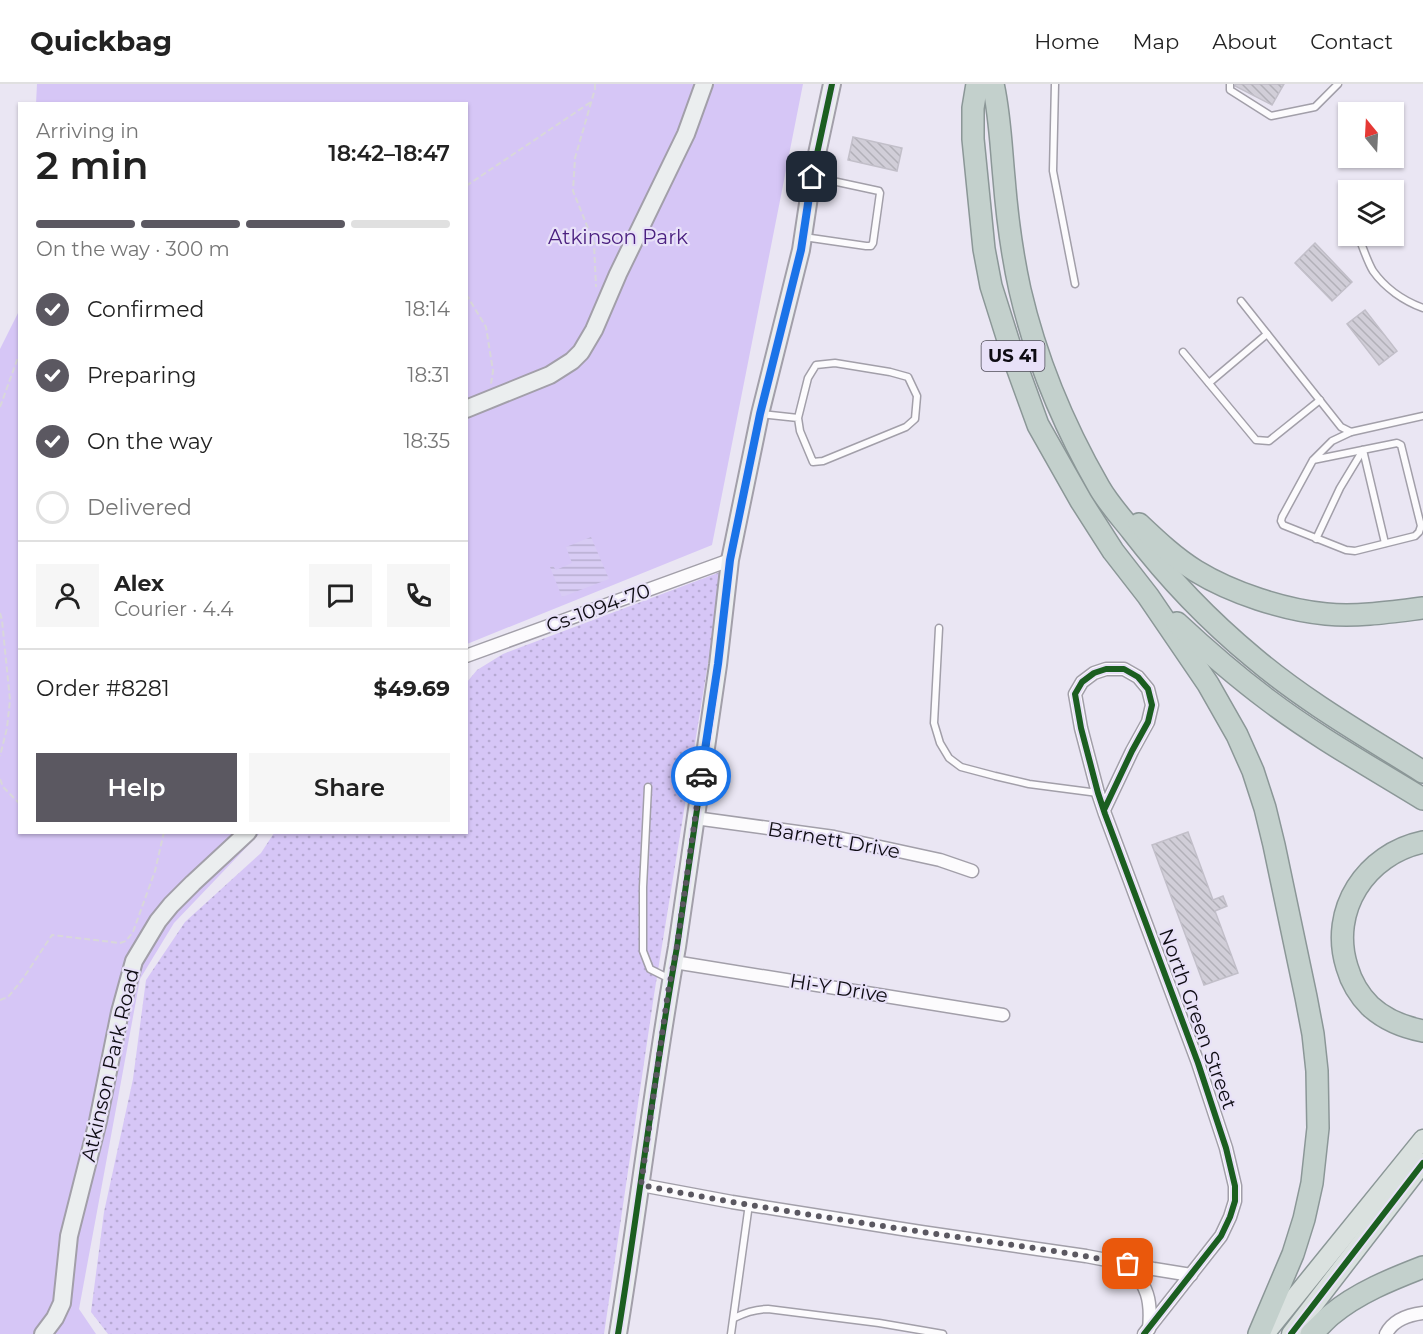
<!DOCTYPE html>
<html lang="en">
<head>
<meta charset="utf-8">
<style>
  :root { --surface:#fff; --page:#f6f6f6; --text:#222; --muted:#767676; --line:#e0e0e0; --accent:#5b5861 }
  body { margin:0; font-family:Montserrat,sans-serif; background:var(--page); color:var(--text); height:100vh; display:flex; flex-direction:column; font-size:22px; white-space:nowrap }
  * { box-sizing:border-box; margin:0 }
  p { font-size:20px; color:var(--muted) }
  .icon { flex:none; width:33px; height:33px; fill:none; stroke:currentColor; stroke-width:2; stroke-linecap:round; stroke-linejoin:round }
  .map { position:relative; flex:1; overflow:hidden }
  .side { position:absolute; left:18px; top:18px; width:450px; height:732px; display:flex; flex-direction:column; background:var(--surface); border-radius:0px; box-shadow:0 2px 4px #0004 }
  .side>* { flex:none }
  .needle { width:39px; rotate:342deg }
  .controls { position:absolute; left:1338px; top:18px; display:grid; gap:12px }
  .controls a { display:grid; place-items:center; width:66px; height:66px; border-radius:0px; background:var(--surface); box-shadow:0 2px 4px #0004; font-size:30px }
  .pin { position:absolute; display:grid; place-items:center; width:51px; height:51px; color:#fff; margin:-26px; border-radius:12px; box-shadow:0 3px 9px #0006 }
  .courier { position:absolute; display:grid; place-items:center; width:60px; height:60px; margin:-30px; border:4px solid #1a73e8; border-radius:50%; background:#fff; color:#222; box-shadow:0 2px 8px #0007 }
  .headline em { font-style:normal; font-weight:600 }
  .headline div { display:flex; flex-direction:column-reverse }
  .headline { display:flex; align-items:center; justify-content:space-between; height:102px; padding:0 18px }
  h1 { font-size:39px; font-weight:600; line-height:45px }
  .bar { display:grid; grid-template-columns:repeat(4,1fr); gap:9px 6px; align-content:center; height:72px; padding:0 18px }
  .bar i { height:8px; border-radius:4px; background:var(--line) }
  .bar .current { background:var(--accent) }
  .bar p { grid-column:span 4 }
  .line { display:flex; align-items:center; gap:15px; padding:0 18px; border-top:2px solid var(--line) }
  .line div { flex:1 }
  .round { display:grid; place-items:center; flex:none; width:63px; height:63px; border-radius:0px; background:var(--page) }
  ol { padding:0 18px; list-style:none }
  li { display:flex; align-items:center; gap:18px; height:66px }
  li p { margin-inline-start:auto }
  li .icon { padding:6px; border-radius:50%; background:var(--accent); color:#fff; stroke-width:4 }
  li:last-child { color:var(--muted) }
  li i { width:33px; height:33px; border:3px solid var(--line); border-radius:50% }
  .primary-button { display:flex; gap:12px; margin-top:auto; padding:12px 18px }
  .primary-button a { flex:1; height:69px; border-radius:0px; background:var(--accent); color:#fff; font-size:24px; font-weight:600; line-height:69px; text-align:center }
  .primary-button a+a { background:var(--page); color:var(--text) }
  header { display:flex; align-items:center; gap:36px; box-sizing:border-box; height:84px; padding:0 30px; background:var(--surface); border-bottom:2px solid var(--line) }
  header strong { font-size:28px }
  nav { display:flex; gap:33px; margin-inline-start:auto; font-size:21px }
  .map>svg:first-child { display:block }
  .grass { fill:url(#grass-dots) }
  .park { fill:#d6c6f6 }
  .water { fill:url(#water-rules) }
  .building { fill:url(#building-back-hatch); stroke:#c2bfc9; stroke-width:1.5 }
  .lines { fill:none; stroke-linecap:round; stroke-linejoin:round }
  .lane-casing { stroke:#a29fa9; stroke-width:9 }
  .street-casing { stroke:#a29fa9; stroke-width:15 }
  .secondary-casing { stroke:#a29fa9; stroke-width:20 }
  .primary-casing { stroke:#8b9797; stroke-width:21 }
  .highway-casing { stroke:#8b9797; stroke-width:24 }
  .path { stroke:#d8d7da; stroke-width:2; stroke-dasharray:6 3; stroke-linecap:butt }
  .lane { stroke:#fcfbfd; stroke-width:6 }
  .street { stroke:#fcfbfd; stroke-width:12 }
  .secondary { stroke:#ebeeef; stroke-width:16 }
  .primary { stroke:#dae1df; stroke-width:18 }
  .highway { stroke:#c3d0cc; stroke-width:21 }
  .cycleway-casing { stroke:#e8e1f8; stroke-width:10 }
  .cycleway { stroke:#1b5e20; stroke-width:6 }
  .done { stroke:#5b5861; stroke-width:6; stroke-dasharray:0 10.8 }
  .route { stroke:#1a73e8; stroke-width:8 }
  .labels { text-anchor:middle; dominant-baseline:central; stroke-width:4.5; stroke-linejoin:round; paint-order:stroke }
  .shield { fill:#e8e1f8; stroke:#4f4c58; stroke-width:1.5 }
  .shield-label { font-size:18px; font-weight:bold; fill:#0e0c13 }
  .park-label { font-size:20px; fill:#4b2180; stroke:#e8e1f8 }
  .street-label { font-size:20px; fill:#0e0c13; stroke:#e8e1f8 }
</style>
</head>
<body>
<header>
<strong>Quickbag</strong>
<nav><a>Home</a><a>Map</a><a>About</a><a>Contact</a></nav>
</header>
<div class="map">
<svg width="1423" height="1250" viewBox="0 0 1423 1250">
  <defs>
    <pattern id="grass-dots" width="8" height="8" patternUnits="userSpaceOnUse" patternTransform="scale(1.5)"><rect width="8" height="8" fill="#d6c6f6"/><path d="M2 2h.1M6 6h.1" fill="none" stroke="#b6a9d2" stroke-width="1.8" stroke-linecap="round"/></pattern>
    <pattern id="water-rules" width="6" height="5" patternUnits="userSpaceOnUse" patternTransform="scale(1.5)"><rect width="6" height="5" fill="#d8ccf4"/><path d="M0 2.5h6" fill="none" stroke="#b8aed0"/></pattern>
    <pattern id="building-back-hatch" width="6" height="6" patternUnits="userSpaceOnUse" patternTransform="scale(1.5)"><rect width="6" height="6" fill="#d1ced8"/><path d="M-1 5l2 2M0 0l6 6M5-1l2 2" fill="none" stroke="#b2b0b8"/></pattern>
  </defs>
  <rect width="100%" height="100%" fill="#eae6f3"/>
  <polygon class="grass" points="723,487 654,911 604,1250 108,1250 91,1228 104,1128 133,995 146,896 185,838 261,769 274,749 466,748 467,598 477,586 503,570"/>
  <g class="park">
    <polygon points="37,0 803,0 712,461 467,560 466,20 36,20"/>
    <polygon points="19,227 20,748 260,749 174,839 140,895 79,1225 96,1250 0,1250 0,265"/>
  </g>
  <polygon class="water" points="591,453 609,495 562,513 550,483 553,482 556,486 572,479 566,463"/>
  <g class="building">
    <polygon points="1236,0 1284,0 1272,21 1235,2"/>
    <polygon points="853,53 902,64 897,87 848,76"/>
    <polygon points="1315,159 1352,198 1332,217 1295,179"/>
    <polygon points="1365,226 1397,267 1379,281 1347,240"/>
    <polygon points="1188,748 1213,816 1223,812 1227,822 1215,827 1238,889 1204,901 1152,761"/>
  </g>
  <g class="lines">
    <defs>
      <g id="lane">
        <polyline points="1055,0 1053,87 1075,200"/>
        <polyline points="1230,0 1230,6 1271,32 1315,23 1338,0"/>
        <path d="M1358 152C1363 163 1367 177 1373 187 1385 204 1404 217 1423 224"/>
        <polyline points="804,153 866,162 871,162 873,159 880,109 879,107 814,93"/>
        <polyline points="1241,217 1341,343 1351,348 1423,332"/>
        <polyline points="1183,268 1256,356 1269,357 1320,316"/>
        <polyline points="1209,299 1267,250"/>
        <polyline points="761,330 798,334 800,347 813,378 823,377 906,343 915,335 917,312 908,293 890,288 835,279 816,281 808,294 798,334"/>
        <polyline points="1363,366 1385,459"/>
        <polyline points="1313,376 1397,359 1401,361 1421,442 1419,448 1415,452 1355,467 1346,466 1283,441 1281,437 1282,433 1313,376 1332,357 1351,348"/>
        <polyline points="1316,455 1340,404 1363,366"/>
        <polyline points="939,544 934,639 940,659 949,674 961,683 995,692 1029,700 1098,709"/>
        <polyline points="648,703 643,803 643,867 650,885 670,895"/>
        <path d="M734 1234C746 1228 755 1225 768 1225L879 1239 943 1250"/>
        <polyline points="731,1250 749,1120"/>
      </g>
      <g id="street">
        <polyline points="466,572 730,476"/>
        <polyline points="1104,726 1132,667 1148,638 1152,621 1148,605 1138,593 1124,585 1106,585 1094,589 1082,598 1075,610 1081,644 1098,709 1105,730 1198,979 1226,1064 1235,1102 1235,1117 1230,1133 1221,1152 1144,1250"/>
        <polyline points="695,734 834,753 940,776 972,787"/>
        <polyline points="674,878 1003,931"/>
        <polyline points="641,1101 732,1118 921,1148 1086,1172 1154,1185 1191,1191"/>
        <path d="M1128 1180C1147 1202 1152 1215 1149 1245"/>
        <path d="M1386 1250C1393 1236 1407 1231 1423 1229"/>
      </g>
      <g id="secondary">
        <polyline points="466,325 550,291 572,277 581,268 594,246 618,190 686,50 704,0"/>
        <polyline points="43,1250 55,1234 62,1219 69,1152 98,1037 120,928 134,877 158,837 171,821 193,799 248,748"/>
        <path d="M618 1250C639 1121 654 991 677 863L718 581 730 476 760 330 801 166 812 93 832 0"/>
      </g>
      <g id="primary">
        <polyline points="1265,1250 1423,1055"/>
        <polyline points="1291,1250 1423,1079"/>
      </g>
      <g id="highway">
        <polyline points="977,0 973,24 973,55 984,165 991,202 1014,275 1038,341 1081,417 1113,467 1148,512 1208,600 1237,651 1253,687 1265,724 1274,761 1306,913 1313,950 1317,987 1318,1044 1312,1099 1304,1135 1293,1170 1259,1250"/>
        <path d="M993 0C1000 31 1001 63 1004 94 1007 132 1012 170 1020 206 1036 275 1064 342 1099 403 1108 419 1121 433 1132 447 1168 494 1208 536 1254 574 1306 618 1366 652 1423 688"/>
        <path d="M1139 440C1157 457 1175 474 1196 487 1232 509 1284 526 1326 530 1358 533 1391 528 1423 524"/>
        <path d="M1177 539C1206 566 1236 592 1268 616 1317 653 1371 683 1423 715"/>
        <path d="M1423 758C1366 770 1329 826 1347 883 1351 897 1359 911 1370 922 1385 936 1403 943 1423 947"/>
        <path d="M1311 1250C1318 1244 1324 1237 1331 1231 1357 1209 1392 1195 1423 1183"/>
      </g>
    </defs>
    <use href="#lane" class="lane-casing"/>
    <use href="#street" class="street-casing"/>
    <use href="#secondary" class="secondary-casing"/>
    <use href="#primary" class="primary-casing"/>
    <use href="#highway" class="highway-casing"/>
    <g class="path">
      <polyline points="595,0 595,5 575,74 573,107 594,159 596,203"/>
      <polyline points="466,102 591,18"/>
      <polyline points="466,210 486,243 493,287 491,300"/>
      <polyline points="0,323 20,268"/>
      <polyline points="0,529 2,536 10,616 7,644 0,672"/>
      <polyline points="0,695 3,703 20,720"/>
      <polyline points="0,916 8,913 22,896 52,851 120,859 126,857 133,848 155,787 164,748"/>
    </g>
    <use href="#lane" class="lane"/>
    <use href="#street" class="street"/>
    <use href="#secondary" class="secondary"/>
    <use href="#primary" class="primary"/>
    <use href="#highway" class="highway"/>
    <defs>
      <g id="cycleway">
        <polyline points="1104,726 1132,667 1148,638 1152,621 1148,605 1138,593 1124,585 1106,585 1094,589 1082,598 1075,610 1081,644 1098,709 1105,730 1198,979 1226,1064 1235,1102 1235,1117 1230,1133 1221,1152 1144,1250"/>
        <path d="M618 1250C639 1121 654 991 677 863L718 581 730 476 760 330 801 166 812 93 832 0"/>
        <polyline points="1291,1250 1423,1079"/>
      </g>
    </defs>
    <use href="#cycleway" class="cycleway-casing"/>
    <use href="#cycleway" class="cycleway"/>
  </g>
  <g class="lines">
    <path class="done" d="M701 692 677 862 668 908 641 1101C741 1121 842 1136 943 1151 1005 1160 1067 1168 1128 1180"/>
    <polyline class="route" points="701,692 718,580 730,476 760,330 801,166 812,93"/>
  </g>
  <g class="labels">
    <rect class="shield" x="981.5" y="257" width="63" height="30" rx="4.5"/>
    <g class="shield-label">
      <text x="1013" y="272">US 41</text>
    </g>
    <g class="park-label">
      <text x="618" y="153">Atkinson Park</text>
    </g>
    <g class="street-label">
      <text transform="translate(598 524) rotate(-20)">Cs-1094-70</text>
      <text transform="translate(834 756) rotate(10)">Barnett Drive</text>
      <text transform="translate(839 904) rotate(9)">Hi-Y Drive</text>
      <text transform="translate(1198 935) rotate(70)">North Green Street</text>
      <text transform="translate(110 981) rotate(-77)">Atkinson Park Road</text>
    </g>
  </g>
</svg>
<div class="controls">
<a><svg class="needle" viewBox="-14 -14 28 28"><path d="M0-13l5 13h-10z" fill="#e53935"/><path d="M0 13l5-13h-10z" fill="#767676"/></svg></a>
<a><svg class="icon" aria-label="layers" viewBox="0 0 24 24"><path d="M12 4l9 5-9 5-9-5zM3 14l9 5 9-5"/></svg></a>
</div>
<div class="pin" style="left:1128px;top:1180px;background:#ea580c"><svg class="icon" aria-label="bag" viewBox="0 0 24 24"><path d="M5 8h14l-1 12H6zM9 8a3 3 0 0 1 6 0"/></svg></div>
<div class="pin" style="left:812px;top:93px;background:#1f2937"><svg class="icon" aria-label="home" viewBox="0 0 24 24"><path d="M3 11l9-7 9 7M6 9v11h12V9"/></svg></div>
<div class="courier" style="left:701px;top:692px"><svg class="icon" aria-label="car" viewBox="0 0 24 24"><path d="M5 17H2v-5l4-1 3-4h7l3 4 3 1v5h-3M9 17h6M6 11h13"/><circle cx="7" cy="17" r="2"/><circle cx="17" cy="17" r="2"/></svg></div>
<section class="side">
<div class="headline"><div><h1>2 min</h1><p>Arriving in</p></div><em>18:42–18:47</em></div>
<div class="bar"><i class="current"></i><i class="current"></i><i class="current"></i><i></i><p>On the way · 300 m</p></div>
<ol>
<li><svg class="icon" aria-label="check" viewBox="0 0 24 24"><path d="M5 12l5 5 9-10"/></svg>Confirmed<p>18:14</p></li>
<li><svg class="icon" aria-label="check" viewBox="0 0 24 24"><path d="M5 12l5 5 9-10"/></svg>Preparing<p>18:31</p></li>
<li><svg class="icon" aria-label="check" viewBox="0 0 24 24"><path d="M5 12l5 5 9-10"/></svg>On the way<p>18:35</p></li>
<li><i></i>Delivered</li>
</ol>
<div class="line" style="height:108px"><a class="round"><svg class="icon" aria-label="person" viewBox="0 0 24 24"><circle cx="12" cy="8" r="4"/><path d="M4 21q1-7 8-7t8 7"/></svg></a><div><b>Alex</b><p>Courier · 4.4</p></div><a class="round"><svg class="icon" aria-label="chat" viewBox="0 0 24 24"><path d="M4 5h16v11H9l-5 4z"/></svg></a><a class="round"><svg class="icon" aria-label="phone" viewBox="0 0 24 24"><path d="M5 4h4l2 5-3 2q2 4 5 5l2-3 5 2v4C11 20 4 13 5 4z"/></svg></a></div>
<div class="line" style="height:78px"><div>Order #8281</div><b>$49.69</b></div>
<div class="primary-button"><a>Help</a><a>Share</a></div>
</section>
</div>
</body>
</html>
